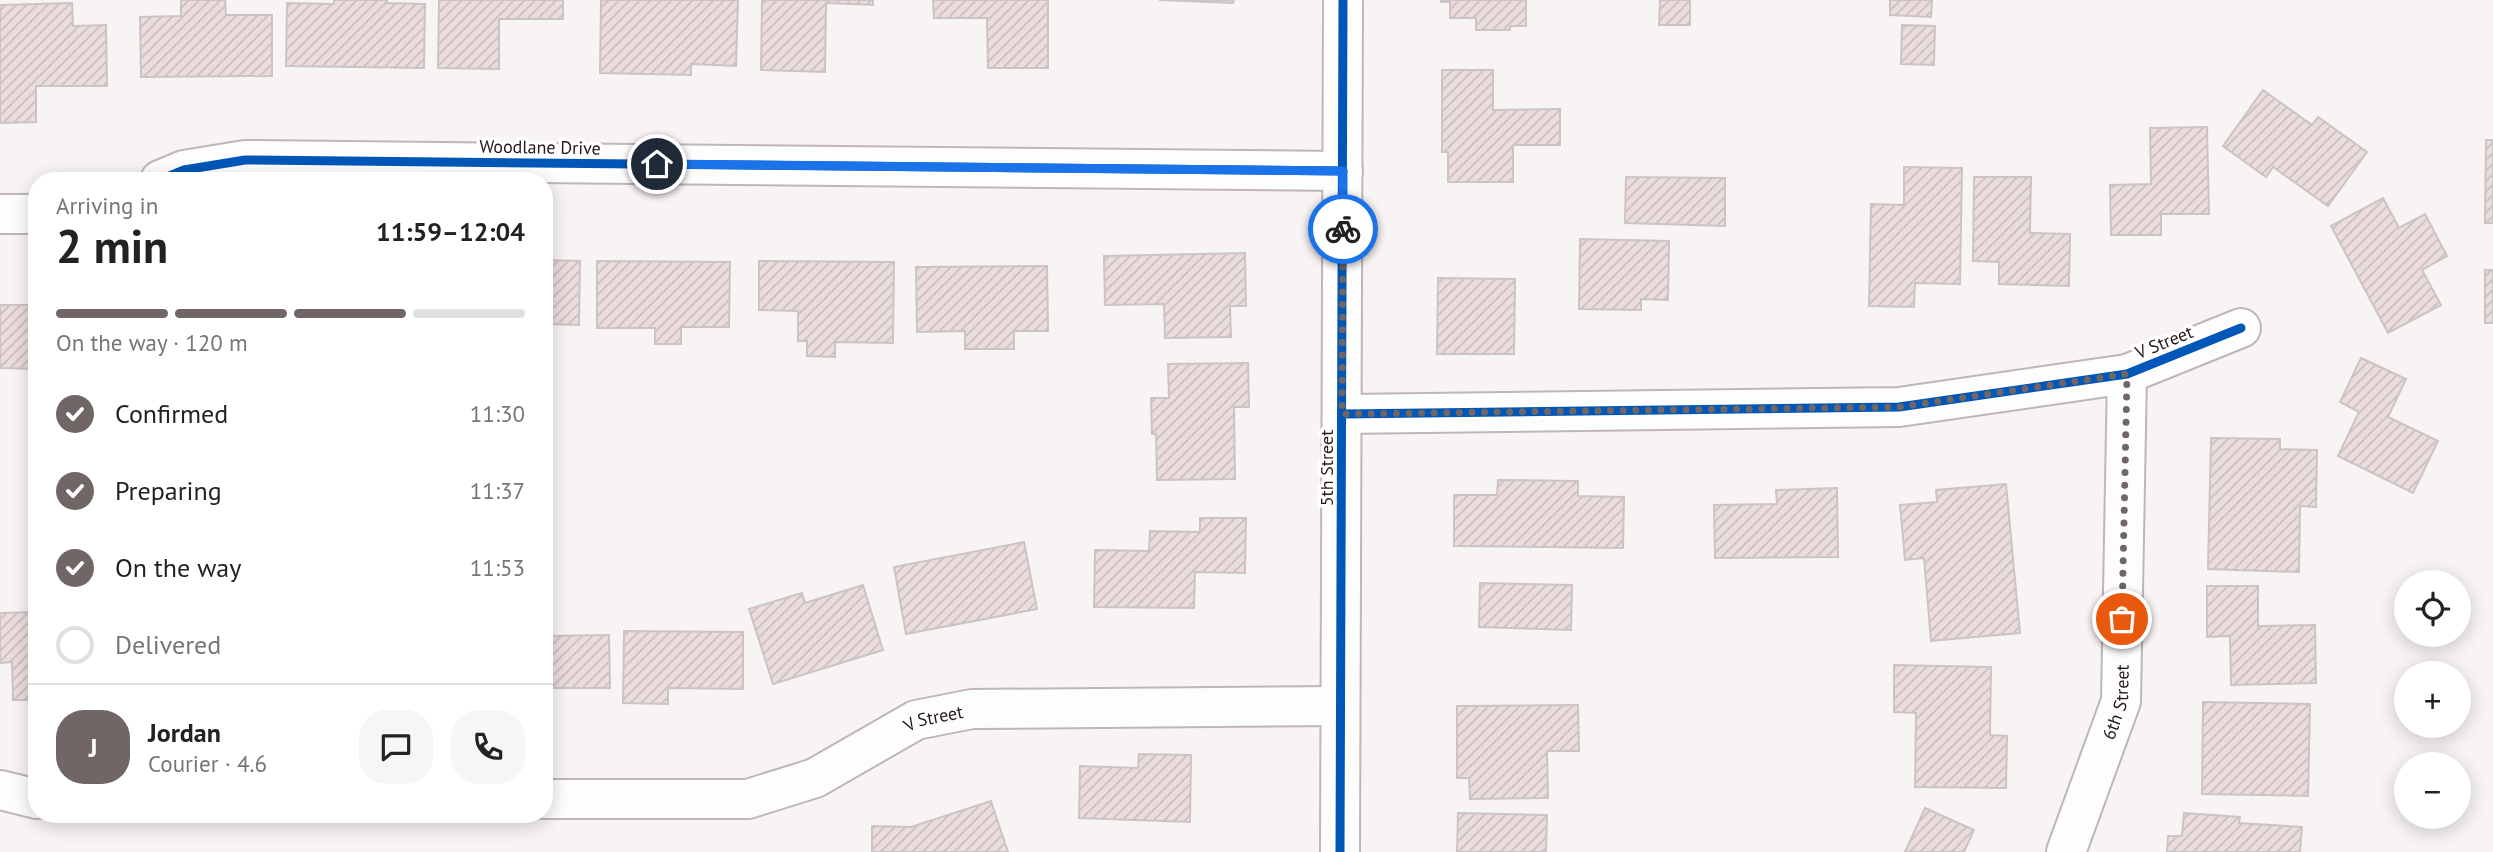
<!DOCTYPE html>
<html lang="en">
<head>
<meta charset="utf-8">
<style>
  :root { --surface:#fff; --page:#f6f6f6; --text:#222; --muted:#767676; --line:#e0e0e0; --accent:#706666 }
  body { margin:0; font-family:"PT Sans",sans-serif; background:var(--page); color:var(--text); height:100vh; display:flex; flex-direction:column; font-size:26px; white-space:nowrap }
  * { box-sizing:border-box; margin:0 }
  p { font-size:23px; color:var(--muted) }
  .icon { flex:none; width:38px; height:38px; fill:none; stroke:currentColor; stroke-width:2; stroke-linecap:round; stroke-linejoin:round }
  .map { position:relative; flex:1; overflow:hidden }
  .sheet { position:absolute; left:28px; top:172px; width:525px; height:651px; display:flex; flex-direction:column; background:var(--surface); border-radius:28px; box-shadow:0 4px 18px #0003 }
  .sheet>* { flex:none }
  .controls { position:absolute; left:2394px; top:570px; display:grid; gap:14px }
  .controls a { display:grid; place-items:center; width:77px; height:77px; border-radius:50%; background:var(--surface); box-shadow:0 4px 18px #0003; font-size:35px }
  .pin { position:absolute; display:grid; place-items:center; width:60px; height:60px; color:#fff; margin:-30px; border:4px solid #fff; border-radius:50%; box-shadow:0 2px 7px #0007 }
  .courier { position:absolute; display:grid; place-items:center; width:70px; height:70px; margin:-35px; border:5px solid #1a73e8; border-radius:50%; background:#fff; color:#222; box-shadow:0 2px 9px #0007 }
  .headline em { font-style:normal; font-weight:700 }
  .headline div { display:flex; flex-direction:column-reverse }
  .headline { display:flex; align-items:center; justify-content:space-between; height:119px; padding:0 28px }
  h1 { font-size:46px; font-weight:700; line-height:52px }
  .bar { display:grid; grid-template-columns:repeat(4,1fr); gap:10px 7px; align-content:center; height:84px; padding:0 28px }
  .bar i { height:9px; border-radius:5px; background:var(--line) }
  .bar .on { background:var(--accent) }
  .bar p { grid-column:span 4 }
  .line { display:flex; align-items:center; gap:18px; padding:0 28px; border-top:2px solid var(--line) }
  .line div { flex:1 }
  .round { display:grid; place-items:center; flex:none; width:74px; height:74px; border-radius:28px; background:var(--page) }
  ol { padding:0 28px; list-style:none }
  li { display:flex; align-items:center; gap:21px; height:77px }
  li p { margin-inline-start:auto }
  li .icon { padding:7px; border-radius:50%; background:var(--accent); color:#fff; stroke-width:4 }
  li:last-child { color:var(--muted) }
  li i { width:38px; height:38px; border:4px solid var(--line); border-radius:50% }
  .map>svg:first-child { display:block }
  .building { fill:url(#building-hatch); stroke:#ccc3c4; stroke-width:2 }
  .lines { fill:none; stroke-linecap:round; stroke-linejoin:round }
  .minor-casing { stroke:#bfb6b6; stroke-width:42 }
  .secondary-casing { stroke:#bfb6b6; stroke-width:42 }
  .minor { stroke:#fefdfd; stroke-width:38 }
  .secondary { stroke:#fefdfd; stroke-width:38 }
  .cycleway-casing { stroke:#fff; stroke-width:13 }
  .cycleway { stroke:#0057b8; stroke-width:9 }
  .done { stroke:#706666; stroke-width:7; stroke-dasharray:0 12.6 }
  .route { stroke:#1a73e8; stroke-width:9 }
  .labels { text-anchor:middle; dominant-baseline:central; stroke-width:7; stroke-linejoin:round; paint-order:stroke }
  .street-label { font-size:18px; fill:#26191a; stroke:#fff }
</style>
</head>
<body>
<div class="map">
<svg width="2493" height="852" viewBox="0 0 2493 852">
  <defs>
    <pattern id="building-hatch" width="6" height="6" patternUnits="userSpaceOnUse" patternTransform="scale(1.75)"><rect width="6" height="6" fill="#ebddde"/><path d="M-1 1l2-2M0 6l6-6M5 7l2-2" fill="none" stroke="#c9bdbe"/></pattern>
  </defs>
  <rect width="100%" height="100%" fill="#f9f4f4"/>
  <g class="building">
    <polygon points="181,0 225,0 226,15 272,15 272,76 141,77 140,17 181,16"/>
    <polygon points="334,0 387,0 387,3 425,4 424,68 286,66 287,3 334,4"/>
    <polygon points="439,0 563,0 563,19 499,19 499,69 438,68"/>
    <polygon points="601,0 738,0 736,66 691,64 691,75 600,73"/>
    <polygon points="762,0 873,0 873,5 826,3 825,72 761,70"/>
    <polygon points="933,0 1048,0 1048,68 988,68 987,18 934,18"/>
    <polygon points="1159,0 1234,0 1233,3"/>
    <polygon points="1441,0 1526,0 1526,26 1510,26 1510,30 1476,30 1476,18 1450,18 1450,2 1441,2"/>
    <polygon points="1660,0 1690,0 1690,25 1659,25"/>
    <polygon points="1890,0 1932,0 1931,17 1890,15"/>
    <polygon points="72,3 73,26 106,25 107,86 36,86 36,122 0,123 0,5"/>
    <polygon points="1902,25 1935,26 1934,65 1901,64"/>
    <polygon points="1442,70 1493,70 1493,110 1560,109 1560,145 1513,145 1513,182 1448,182 1448,152 1442,152"/>
    <polygon points="2263,90 2312,125 2318,117 2367,152 2328,206 2273,167 2266,177 2223,146"/>
    <polygon points="2207,127 2209,214 2161,214 2161,235 2111,235 2110,185 2151,184 2150,128"/>
    <polygon points="2486,140 2493,140 2493,223 2485,223"/>
    <polygon points="1904,167 1962,168 1960,284 1915,283 1914,307 1869,306 1871,204 1904,205"/>
    <polygon points="1626,177 1725,178 1725,226 1625,223"/>
    <polygon points="1974,177 2031,177 2030,233 2070,234 2069,286 1999,284 1999,262 1973,261"/>
    <polygon points="2383,198 2399,228 2425,214 2447,256 2422,270 2441,305 2388,333 2331,226"/>
    <polygon points="1580,239 1669,241 1668,300 1641,299 1641,310 1579,309"/>
    <polygon points="1245,253 1246,306 1230,306 1231,337 1165,338 1164,304 1105,305 1104,256"/>
    <polygon points="544,260 580,261 579,325 544,324"/>
    <polygon points="597,261 730,262 729,327 681,327 681,344 655,344 655,328 597,328"/>
    <polygon points="759,261 894,262 893,343 835,342 835,357 807,356 807,341 798,341 798,311 759,310"/>
    <polygon points="1047,266 1048,331 1014,331 1014,349 965,349 965,331 917,332 916,267"/>
    <rect x="2485" y="270" width="8" height="53"/>
    <polygon points="1438,278 1515,279 1514,354 1437,354"/>
    <polygon points="0,305 37,305 37,369 0,368"/>
    <polygon points="2361,358 2406,379 2388,417 2438,441 2413,493 2338,456 2359,412 2340,402"/>
    <polygon points="1248,363 1249,407 1234,407 1235,479 1157,480 1156,434 1152,434 1151,398 1169,398 1168,364"/>
    <polygon points="2211,438 2280,439 2280,449 2317,450 2316,507 2300,506 2299,572 2208,569"/>
    <polygon points="1498,480 1578,481 1578,496 1624,497 1623,548 1454,546 1454,495 1497,495"/>
    <polygon points="2006,484 2020,633 1931,641 1924,558 1905,560 1900,505 1937,502 1936,490"/>
    <polygon points="1837,488 1838,557 1715,558 1714,505 1777,504 1776,490"/>
    <polygon points="1200,518 1246,518 1245,573 1195,572 1194,608 1094,607 1095,550 1149,551 1150,531 1200,532"/>
    <polygon points="1024,542 1037,609 906,634 894,567"/>
    <polygon points="1480,583 1572,585 1571,630 1479,627"/>
    <polygon points="863,585 883,650 773,684 749,609 802,593 805,603"/>
    <polygon points="2207,586 2258,586 2258,626 2315,625 2316,683 2231,685 2230,636 2207,637"/>
    <polygon points="37,612 37,700 13,700 12,662 0,663 0,613"/>
    <polygon points="544,612 548,612 548,636 609,635 610,688 544,688"/>
    <polygon points="624,631 743,632 743,689 668,688 668,704 623,703"/>
    <polygon points="1894,665 1991,667 1990,735 2007,736 2006,788 1915,787 1916,713 1894,712"/>
    <polygon points="2203,702 2310,704 2308,796 2202,794"/>
    <polygon points="1578,705 1579,751 1547,751 1548,798 1470,799 1469,778 1457,778 1457,706"/>
    <polygon points="1139,754 1191,755 1190,822 1079,818 1080,766 1138,768"/>
    <polygon points="991,801 1008,852 872,852 872,826 911,827"/>
    <polygon points="1925,808 1974,830 1964,852 1905,852"/>
    <polygon points="1458,813 1547,815 1546,852 1457,852"/>
    <polygon points="2184,813 2240,817 2239,823 2302,827 2300,852 2167,852 2168,836 2182,836"/>
  </g>
  <g class="lines">
    <defs>
      <g id="minor">
        <polyline points="160,180 184,170 245,160 1343,171"/>
        <polyline points="0,214 37,214"/>
        <polyline points="1342,414 1899,407 2127,374 2241,328"/>
        <polyline points="0,790 37,799"/>
        <path id="s1" d="M544 799H748L815 778 916 720 972 709 1340 706"/>
        <path id="s2" d="M2066 852 2121 701 2127 374"/>
      </g>
      <polyline id="secondary" points="1340,852 1343,0"/>
    </defs>
    <use href="#minor" class="minor-casing"/>
    <use href="#secondary" class="secondary-casing"/>
    <use href="#minor" class="minor"/>
    <use href="#secondary" class="secondary"/>
    <defs>
      <g id="cycleway">
        <polyline points="160,180 184,170 245,160 1343,171"/>
        <polyline points="1342,414 1899,407 2127,374 2241,328"/>
        <polyline points="1340,852 1343,0"/>
      </g>
    </defs>
    <use href="#cycleway" class="cycleway-casing"/>
    <use href="#cycleway" class="cycleway"/>
  </g>
  <g class="lines">
    <polyline class="done" points="1343,229 1342,414 1899,407 2127,374 2122,619"/>
    <polyline class="route" points="657,164 1343,171 1343,229"/>
  </g>
  <g class="labels">
    <g class="street-label">
      <text transform="translate(540 147) rotate(1)">Woodlane Drive</text>
      <text transform="translate(2164 342) rotate(-22)">V Street</text>
      <text transform="translate(1326 468) rotate(-90)">5th Street</text>
      <text stroke="none"><textPath href="#s2" startOffset="159">6th Street</textPath></text>
      <text stroke="none"><textPath href="#s1" startOffset="408">V Street</textPath></text>
    </g>
  </g>
</svg>
<div class="controls">
<a><svg class="icon" aria-label="locate" viewBox="0 0 24 24"><circle cx="12" cy="12" r="6"/><path d="M12 2v4M12 18v4M2 12h4M18 12h4"/></svg></a>
<a>+</a>
<a>−</a>
</div>
<div class="pin" style="left:2122px;top:619px;background:#ea580c"><svg class="icon" aria-label="bag" viewBox="0 0 24 24"><path d="M5 8h14l-1 12H6zM9 8a3 3 0 0 1 6 0"/></svg></div>
<div class="pin" style="left:657px;top:164px;background:#1f2937"><svg class="icon" aria-label="home" viewBox="0 0 24 24"><path d="M3 11l9-7 9 7M6 9v11h12V9"/></svg></div>
<div class="courier" style="left:1343px;top:229px"><svg class="icon" aria-label="bike" viewBox="0 0 24 24"><circle cx="6" cy="16" r="4"/><circle cx="18" cy="16" r="4"/><path d="M6 16l4-8h5l3 8M10 8l3 8H6M13 5h3"/></svg></div>
<section class="sheet">
<div class="headline"><div><h1>2 min</h1><p>Arriving in</p></div><em>11:59–12:04</em></div>
<div class="bar"><i class="on"></i><i class="on"></i><i class="on"></i><i></i><p>On the way · 120 m</p></div>
<ol>
<li><svg class="icon" aria-label="check" viewBox="0 0 24 24"><path d="M5 12l5 5 9-10"/></svg>Confirmed<p>11:30</p></li>
<li><svg class="icon" aria-label="check" viewBox="0 0 24 24"><path d="M5 12l5 5 9-10"/></svg>Preparing<p>11:37</p></li>
<li><svg class="icon" aria-label="check" viewBox="0 0 24 24"><path d="M5 12l5 5 9-10"/></svg>On the way<p>11:53</p></li>
<li><i></i>Delivered</li>
</ol>
<div class="line" style="height:126px"><b class="round" style="background:var(--accent);color:#fff">J</b><div><b>Jordan</b><p>Courier · 4.6</p></div><a class="round"><svg class="icon" aria-label="chat" viewBox="0 0 24 24"><path d="M4 5h16v11H9l-5 4z"/></svg></a><a class="round"><svg class="icon" aria-label="phone" viewBox="0 0 24 24"><path d="M5 4h4l2 5-3 2q2 4 5 5l2-3 5 2v4C11 20 4 13 5 4z"/></svg></a></div>
</section>
</div>
</body>
</html>
